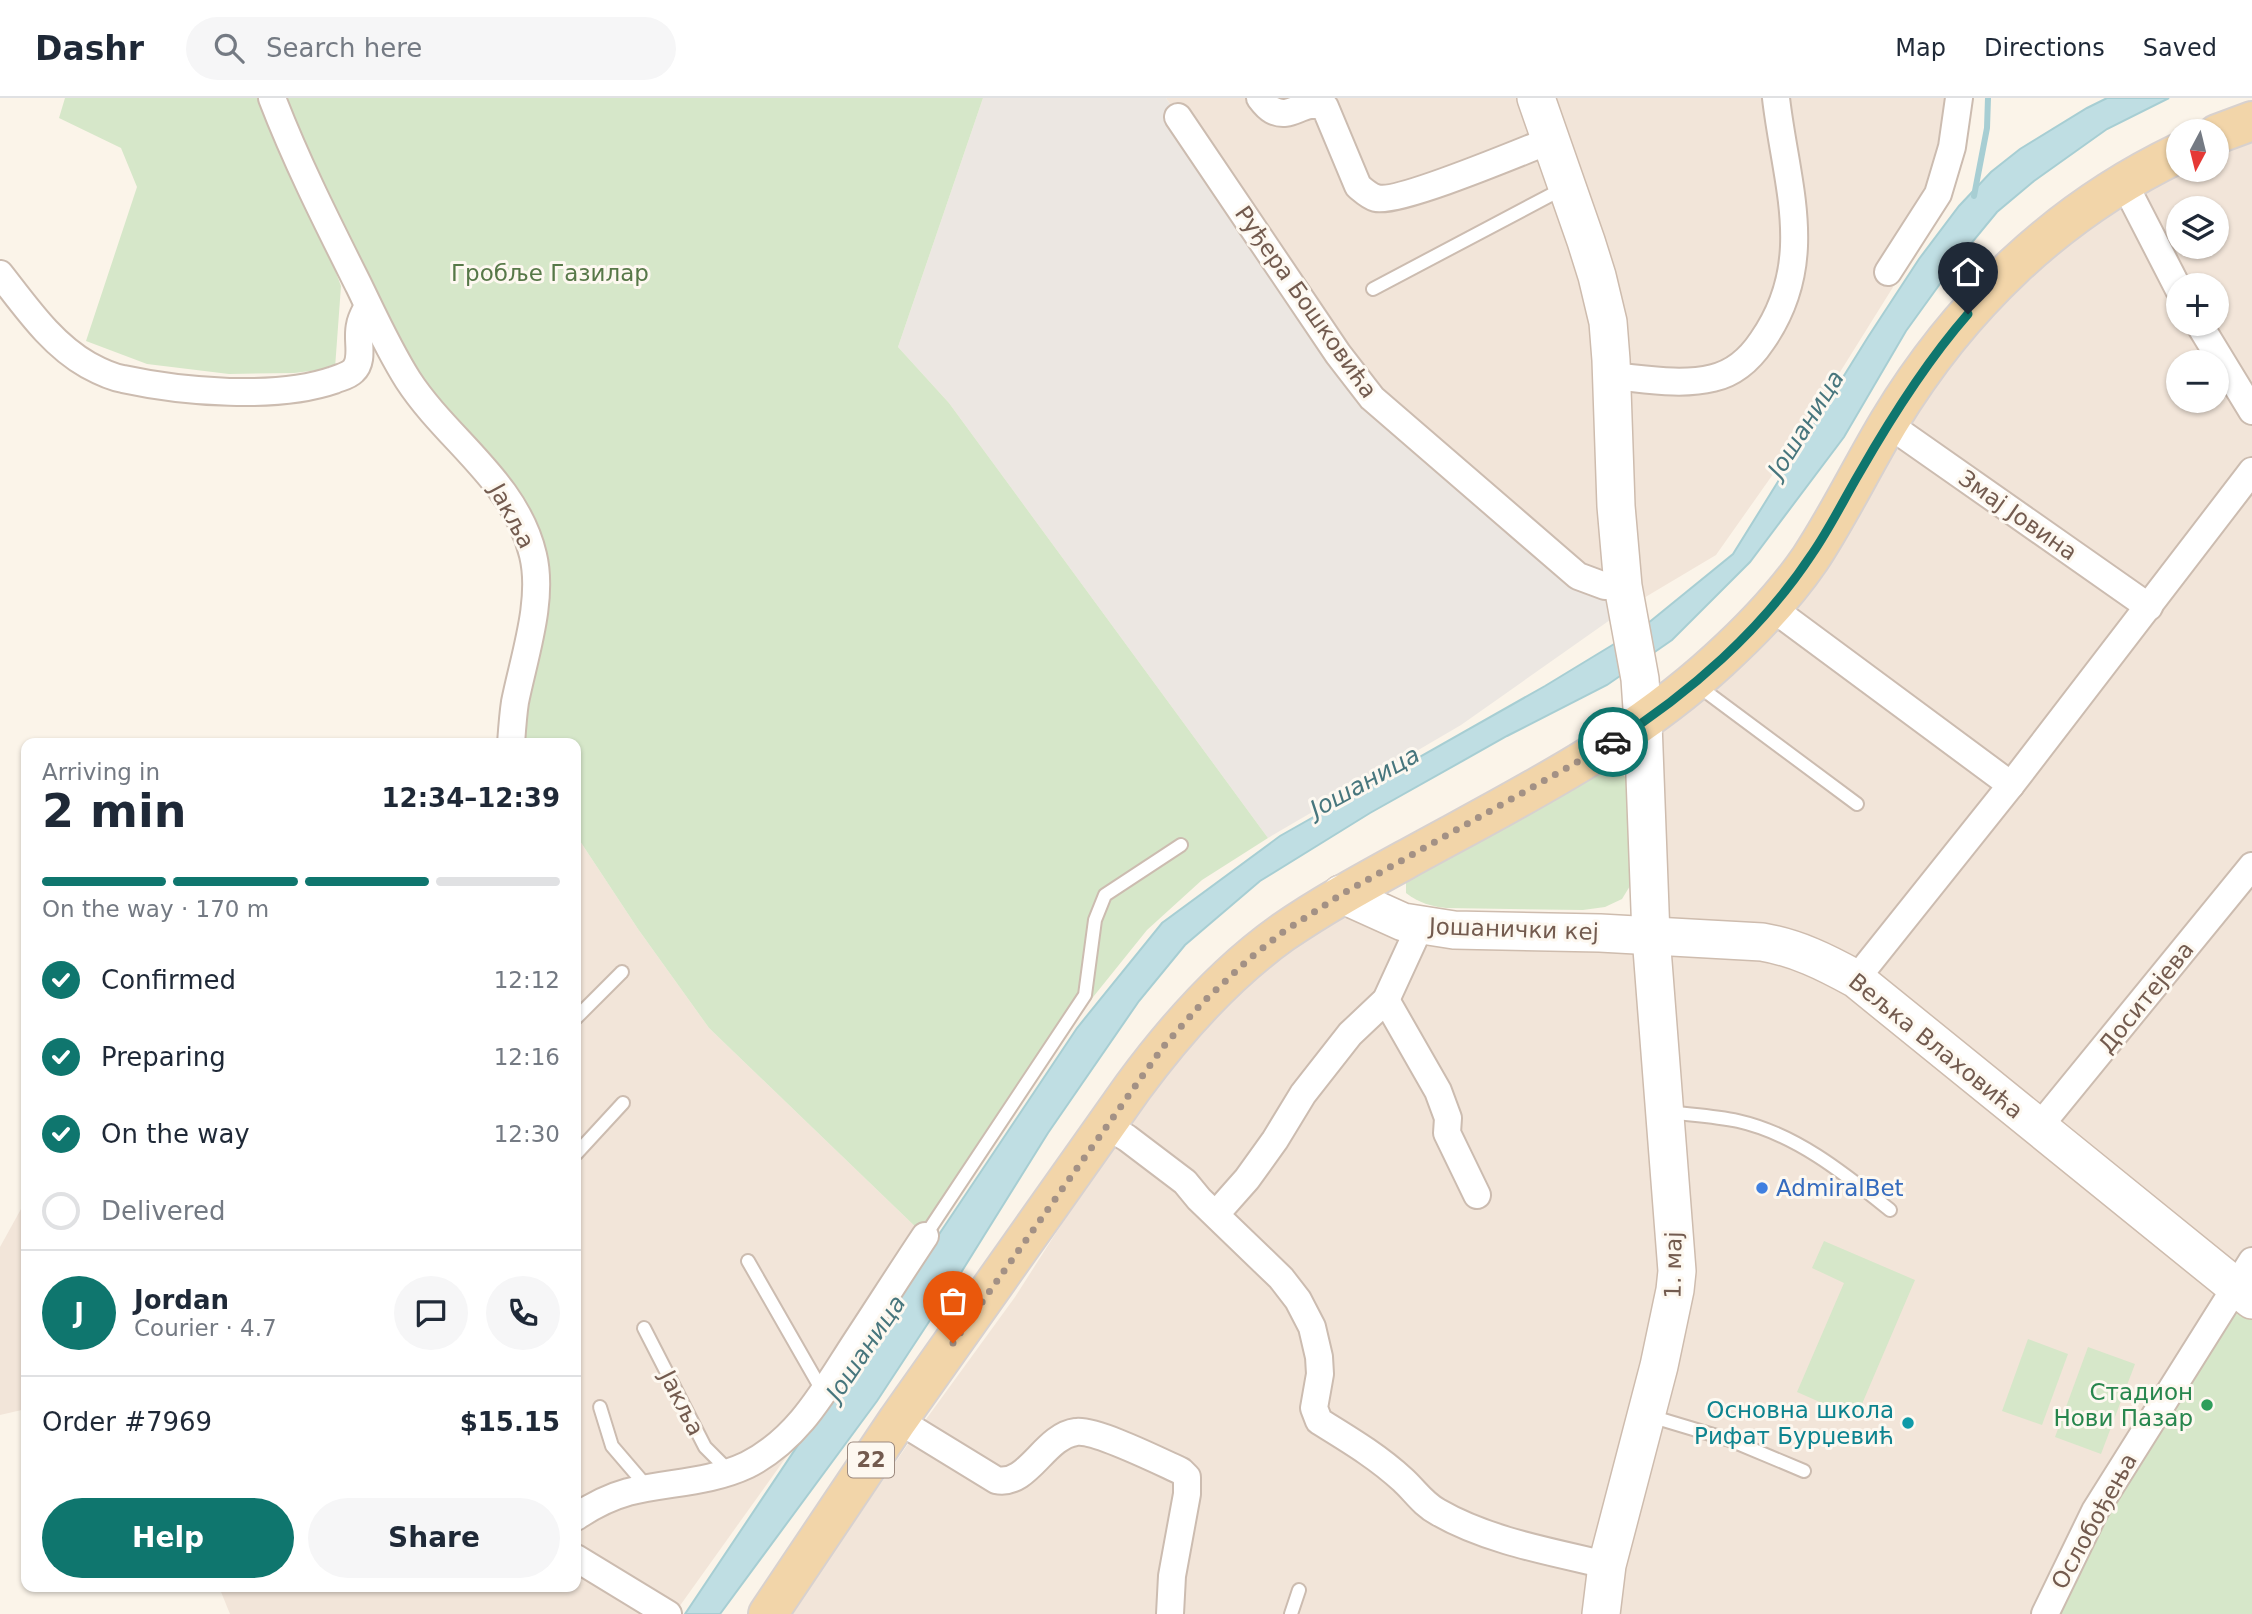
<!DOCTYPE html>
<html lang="en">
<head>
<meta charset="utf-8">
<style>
  :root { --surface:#fff; --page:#f6f6f7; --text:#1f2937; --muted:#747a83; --line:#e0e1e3; --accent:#0f766e }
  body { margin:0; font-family:"DejaVu Sans",sans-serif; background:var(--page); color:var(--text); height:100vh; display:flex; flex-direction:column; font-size:26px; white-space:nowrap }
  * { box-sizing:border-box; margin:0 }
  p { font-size:23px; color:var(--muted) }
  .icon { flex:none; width:38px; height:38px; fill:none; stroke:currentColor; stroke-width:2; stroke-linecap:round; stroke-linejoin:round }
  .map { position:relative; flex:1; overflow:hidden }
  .side { position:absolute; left:21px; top:640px; width:560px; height:854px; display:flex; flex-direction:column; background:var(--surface); border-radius:14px; box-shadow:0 2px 5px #0004 }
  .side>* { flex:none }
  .needle { width:46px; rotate:187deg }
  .controls { position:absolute; left:2166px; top:21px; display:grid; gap:14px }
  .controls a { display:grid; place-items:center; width:63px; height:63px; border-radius:50%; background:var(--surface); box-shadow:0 2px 5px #0004; font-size:35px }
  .pin { position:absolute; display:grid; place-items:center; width:60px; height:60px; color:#fff; margin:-72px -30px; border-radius:50% 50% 50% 0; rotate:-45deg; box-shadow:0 0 7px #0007 }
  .pin .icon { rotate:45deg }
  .courier { position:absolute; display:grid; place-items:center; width:70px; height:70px; margin:-35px; border:5px solid #0f766e; border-radius:50%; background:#fff; color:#222; box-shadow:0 2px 9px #0007 }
  .headline em { font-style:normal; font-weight:700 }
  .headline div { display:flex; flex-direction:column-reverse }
  .headline { display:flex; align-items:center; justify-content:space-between; height:119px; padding:0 21px }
  h1 { font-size:46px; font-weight:700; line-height:52px }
  .bar { display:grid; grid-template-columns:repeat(4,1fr); gap:10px 7px; align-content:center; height:84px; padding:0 21px }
  .bar i { height:9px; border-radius:5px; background:var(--line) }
  .bar .on { background:var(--accent) }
  .bar p { grid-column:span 4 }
  .line { display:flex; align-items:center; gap:18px; padding:0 21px; border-top:2px solid var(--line) }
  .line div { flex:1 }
  .round { display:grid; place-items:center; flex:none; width:74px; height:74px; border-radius:37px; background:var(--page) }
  ol { padding:0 21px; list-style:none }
  li { display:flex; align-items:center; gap:21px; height:77px }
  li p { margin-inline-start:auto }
  li .icon { padding:7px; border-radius:50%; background:var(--accent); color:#fff; stroke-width:4 }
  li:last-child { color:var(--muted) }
  li i { width:38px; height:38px; border:4px solid var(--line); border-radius:50% }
  .primary-button { display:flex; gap:14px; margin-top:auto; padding:14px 21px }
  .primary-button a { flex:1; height:80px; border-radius:42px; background:var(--accent); color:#fff; font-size:28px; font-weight:700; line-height:80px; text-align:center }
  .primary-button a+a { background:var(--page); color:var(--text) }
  header { display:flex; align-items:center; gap:42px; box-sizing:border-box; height:98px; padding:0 35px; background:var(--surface); border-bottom:2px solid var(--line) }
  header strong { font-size:33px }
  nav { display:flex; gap:38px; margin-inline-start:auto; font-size:24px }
  .search { width:490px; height:63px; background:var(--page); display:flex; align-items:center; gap:18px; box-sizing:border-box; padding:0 24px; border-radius:38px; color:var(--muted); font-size:26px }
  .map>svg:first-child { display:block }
  .residential { fill:#f2e5d9; fill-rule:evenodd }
  .industrial { fill:#ece7e2 }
  .green { fill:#d6e7c9 }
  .water { fill:#bfdee3; stroke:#a7ced3; stroke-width:2 }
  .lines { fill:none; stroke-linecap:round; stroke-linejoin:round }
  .stream { stroke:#a7ced3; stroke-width:6 }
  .lane-casing { stroke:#ccbcb0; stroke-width:16 }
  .street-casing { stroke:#ccbcb0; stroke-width:30 }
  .secondary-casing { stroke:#cebcae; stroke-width:40 }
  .primary-casing { stroke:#d8d1ce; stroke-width:42 }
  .lane { stroke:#fff; stroke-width:12 }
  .street { stroke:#fff; stroke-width:26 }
  .secondary { stroke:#fff; stroke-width:37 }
  .primary { stroke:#f2d5a9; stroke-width:38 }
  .done { stroke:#a39185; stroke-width:7; stroke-dasharray:0 12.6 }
  .route { stroke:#0f766e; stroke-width:9 }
  .shop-dot { fill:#3f7fe0; stroke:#fdf8f0; stroke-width:2.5 }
  .leisure-dot { fill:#2e9e5b; stroke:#fdf8f0; stroke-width:2.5 }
  .culture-dot { fill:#0f9aa8; stroke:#fdf8f0; stroke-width:2.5 }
  .labels { text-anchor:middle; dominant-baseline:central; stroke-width:6; stroke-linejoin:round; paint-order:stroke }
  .shield { fill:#fdf8f0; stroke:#9c8a7f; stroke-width:2 }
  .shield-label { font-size:21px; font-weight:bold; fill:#735b4f }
  .park-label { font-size:23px; fill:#577848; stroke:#fdf8f0 }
  .street-label { font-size:23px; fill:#735b4f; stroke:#fdf8f0 }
  .shop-label { font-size:23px; fill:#366cbe; stroke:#fdf8f0; text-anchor:start }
  .leisure-label { font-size:23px; fill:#27864d; stroke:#fdf8f0; text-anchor:end }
  .culture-label { font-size:23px; fill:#0d838f; stroke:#fdf8f0; text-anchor:end }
  .water-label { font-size:24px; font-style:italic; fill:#47767d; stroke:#fdf8f0 }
</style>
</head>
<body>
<header>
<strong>Dashr</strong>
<div class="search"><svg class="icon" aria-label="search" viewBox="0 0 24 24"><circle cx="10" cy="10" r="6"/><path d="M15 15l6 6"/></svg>Search here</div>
<nav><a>Map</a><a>Directions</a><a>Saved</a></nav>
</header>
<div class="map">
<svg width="2252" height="1516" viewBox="0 0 2252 1516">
  <rect width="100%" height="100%" fill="#fbf4e9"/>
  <g class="residential">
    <polygon points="1166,0 1966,0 1943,109 1802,335 1716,457 1627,510 1605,488 1386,314"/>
    <path d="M2252 43V1202L2045 1516H784L832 1456 908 1346 1015 1199 1121 1033 1225 901 1348 809 1651 837 1646 670 1664 627 1891 354 1958 257 1983 227 2034 174 2099 122 2186 72H2217V57ZM2179 110H2217V149H2179ZM2179 187H2217V226H2179ZM2179 264H2217V303H2179Z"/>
    <polygon points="576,737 638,831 709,930 925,1138 787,1358 674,1516 230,1516 219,1489 576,1489"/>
    <polygon points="26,1102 26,1311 0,1317 0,1149"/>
  </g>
  <polygon class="industrial" points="983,0 1166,0 1338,256 1627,510 1461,627 1268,740 949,305 898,249"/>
  <g class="green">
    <polygon points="65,0 270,0 341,188 335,270 294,275 229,276 147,266 86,243 137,89 121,50 59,20"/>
    <polygon points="272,0 983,0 898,249 949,305 1268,740 1202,782 1147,832 1077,919 925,1138 709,930 638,831 576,737 576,646 511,646 533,455 442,326"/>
    <path d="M1608 668 1619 671 1628 683 1633 783 1622 801 1605 809 1583 812 1446 810C1430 808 1419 805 1406 795V784L1411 774Z"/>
    <polygon points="1824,1143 1915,1182 1856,1320 1797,1294 1844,1185 1812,1170"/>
    <polygon points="2236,1190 2252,1202 2252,1516 2045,1516"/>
    <polygon points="2028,1241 2068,1256 2042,1327 2002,1313"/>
    <polygon points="2088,1249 2135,1266 2101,1356 2055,1339"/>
  </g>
  <polygon class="water" points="2107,0 2169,0 2107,31 2034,83 1997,114 1955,165 1906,233 1844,339 1750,464 1672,542 1607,587 1507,638 1370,715 1260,783 1185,847 1139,903 1048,1035 957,1181 877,1303 720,1516 685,1516 1077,930 1162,825 1280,738 1545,588 1647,526 1733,456 1868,239 1919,161 1959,108 1991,74 2020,51 2087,10"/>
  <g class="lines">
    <polyline class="stream" points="1974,98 1987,30 1988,0"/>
    <defs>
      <g id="lane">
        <polyline points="1373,191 1564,90"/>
        <polyline points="1697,587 1857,706"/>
        <polyline points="576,920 622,874"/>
        <path d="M1668 1014C1692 1017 1715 1018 1738 1023 1796 1036 1845 1076 1890 1112"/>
        <polyline points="576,1056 623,1005"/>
        <polyline points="925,1138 1085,897 1095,822 1105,797 1181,747"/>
        <polyline points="748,1163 823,1294"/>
        <polyline points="644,1230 705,1349 729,1373"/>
        <polyline points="600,1309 612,1348 648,1390"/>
        <polyline points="1650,1318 1730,1342 1804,1373"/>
        <polyline points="1291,1516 1299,1492"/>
      </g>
      <g id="street">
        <path d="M272 0C297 65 328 126 359 188 374 219 389 252 408 282 447 342 516 384 533 457 544 502 524 559 515 604 513 617 512 632 511 646"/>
        <path d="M1260 0C1263 4 1268 10 1272 12 1292 23 1302 0 1325 9L1358 88C1364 93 1369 98 1376 100 1398 106 1523 53 1551 42"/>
        <polyline points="1178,19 1338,256 1372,300 1578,478 1605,488 1623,488"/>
        <polyline points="2124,85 2179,192"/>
        <polyline points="1888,174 1938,96 1952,49 1959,0"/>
        <path d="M0 176C26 209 51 246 88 267 99 273 111 279 123 281 183 294 276 302 334 282 341 279 348 278 353 273 365 262 356 242 360 227 361 220 365 214 368 208"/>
        <polyline points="2199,226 2252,313"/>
        <path d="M1612 278C1645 281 1681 288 1713 280 1735 275 1750 261 1762 243 1818 163 1786 87 1776 0"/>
        <polyline points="1888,326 2149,509"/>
        <polyline points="1772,510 2011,687"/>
        <polyline points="1856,881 2011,687 2252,373"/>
        <polyline points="1386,902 1438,993 1448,1020 1447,1035 1477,1097"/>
        <path d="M1107 1028 1127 1040 1185 1084 1199 1101 1281 1180 1298 1202 1312 1229 1319 1259 1320 1276 1314 1310 1319 1323C1348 1341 1377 1358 1403 1382 1415 1393 1423 1406 1438 1414 1488 1443 1552 1454 1607 1467"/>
        <polyline points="2038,1030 2252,768"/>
        <polyline points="1216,1116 1247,1081 1275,1042 1303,996 1350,936 1386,902 1420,828"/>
        <path d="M898 1322 996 1382C1028 1389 1044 1338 1076 1334 1095 1331 1161 1364 1181 1373L1187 1379V1396L1172 1478 1170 1516"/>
        <path d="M576 1419C592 1408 610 1399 628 1394 668 1384 709 1385 747 1367 799 1341 825 1291 855 1245 878 1210 901 1174 925 1138"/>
        <polyline points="576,1460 668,1516"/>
        <polyline points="2045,1516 2095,1413 2252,1163"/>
      </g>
      <g id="secondary">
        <polyline points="1536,0 1586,143 1597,178 1608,224 1611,262 1616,408 1623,488 1640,581 1643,625 1651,838 1677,1173 1675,1192 1659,1268 1607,1467 1601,1516"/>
        <path d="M1341 796 1403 824 1454 832 1600 835 1762 844C1797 850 1825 864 1856 881L2252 1202"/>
      </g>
      <g id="primary">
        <polyline points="2217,36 2252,23"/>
        <path d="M768 1516 898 1322 1133 989C1175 932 1223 877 1282 835 1321 808 1363 785 1405 762 1514 702 1627 647 1719 562 1753 531 1784 499 1810 461 1839 417 1862 369 1889 324 1959 208 2056 114 2179 55"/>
      </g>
    </defs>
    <use href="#lane" class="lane-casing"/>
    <use href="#street" class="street-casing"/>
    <use href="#secondary" class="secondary-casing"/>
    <use href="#primary" class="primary-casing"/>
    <use href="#lane" class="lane"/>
    <use href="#street" class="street"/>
    <use href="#secondary" class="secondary"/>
    <use href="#primary" class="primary"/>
  </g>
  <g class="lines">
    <polyline class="done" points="953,1245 1163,949 1202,905 1249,861 1283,834 1342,796 1613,644"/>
    <path class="route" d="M1613 644C1689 596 1762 532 1812 456 1830 430 1844 401 1860 374 1892 318 1926 264 1968 216"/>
  </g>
  <circle class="shop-dot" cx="1762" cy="1090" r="7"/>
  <circle class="leisure-dot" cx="2207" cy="1307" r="7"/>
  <circle class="culture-dot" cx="1908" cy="1325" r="7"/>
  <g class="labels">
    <rect class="shield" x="848" y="1344.5" width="46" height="35" rx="5"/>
    <g class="shield-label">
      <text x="871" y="1362">22</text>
    </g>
    <g class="park-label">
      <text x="550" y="175">Гробље Газилар</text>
    </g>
    <g class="street-label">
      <text transform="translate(1306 204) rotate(55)">Руђера Бошковића</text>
      <text transform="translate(2018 417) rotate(35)">Змај Јовина</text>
      <text transform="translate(512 418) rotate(62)">Јакља</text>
      <text transform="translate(1514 831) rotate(2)">Јошанички кеј</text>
      <text transform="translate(2146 899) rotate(-51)">Доситејева</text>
      <text transform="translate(1936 948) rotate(39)">Вељка Влаховића</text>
      <text transform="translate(1673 1167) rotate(-89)">1. мај</text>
      <text transform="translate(682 1305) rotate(63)">Јакља</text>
      <text transform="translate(2094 1423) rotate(-61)">Ослобођења</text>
    </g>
    <g class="shop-label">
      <text x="1776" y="1090">AdmiralBet</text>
    </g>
    <g class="leisure-label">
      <text x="2193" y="1294">Стадион<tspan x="2193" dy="26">Нови Пазар</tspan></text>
    </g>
    <g class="culture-label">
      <text x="1894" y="1312">Основна школа<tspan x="1894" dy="26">Рифат Бурџевић</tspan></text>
    </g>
    <g class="water-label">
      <text transform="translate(1806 326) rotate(-58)">Јошаница</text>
      <text transform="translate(1365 684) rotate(-29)">Јошаница</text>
      <text transform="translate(866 1250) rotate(-56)">Јошаница</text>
    </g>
  </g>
</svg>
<div class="controls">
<a><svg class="needle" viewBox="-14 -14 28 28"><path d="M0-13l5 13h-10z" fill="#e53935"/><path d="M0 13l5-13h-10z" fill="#747a83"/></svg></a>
<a><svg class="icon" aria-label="layers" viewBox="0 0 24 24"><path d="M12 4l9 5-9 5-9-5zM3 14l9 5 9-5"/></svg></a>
<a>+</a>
<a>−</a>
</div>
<div class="pin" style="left:953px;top:1245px;background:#ea580c"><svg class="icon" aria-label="bag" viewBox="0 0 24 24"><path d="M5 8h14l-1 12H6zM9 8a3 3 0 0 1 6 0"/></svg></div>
<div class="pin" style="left:1968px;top:216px;background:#1f2937"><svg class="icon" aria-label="home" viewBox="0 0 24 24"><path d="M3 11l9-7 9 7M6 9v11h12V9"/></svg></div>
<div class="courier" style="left:1613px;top:644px"><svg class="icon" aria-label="car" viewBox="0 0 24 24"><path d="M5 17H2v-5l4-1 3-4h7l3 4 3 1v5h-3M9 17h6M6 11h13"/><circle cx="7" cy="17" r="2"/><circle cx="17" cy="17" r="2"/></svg></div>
<section class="side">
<div class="headline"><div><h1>2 min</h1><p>Arriving in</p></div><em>12:34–12:39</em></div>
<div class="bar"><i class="on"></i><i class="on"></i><i class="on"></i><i></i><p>On the way · 170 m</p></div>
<ol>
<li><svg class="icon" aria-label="check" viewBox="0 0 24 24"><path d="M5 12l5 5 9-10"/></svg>Confirmed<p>12:12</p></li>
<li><svg class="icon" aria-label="check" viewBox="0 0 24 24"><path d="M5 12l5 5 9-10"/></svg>Preparing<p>12:16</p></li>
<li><svg class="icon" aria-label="check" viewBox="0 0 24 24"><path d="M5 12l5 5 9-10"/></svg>On the way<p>12:30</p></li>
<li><i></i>Delivered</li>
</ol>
<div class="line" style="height:126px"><b class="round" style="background:var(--accent);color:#fff">J</b><div><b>Jordan</b><p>Courier · 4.7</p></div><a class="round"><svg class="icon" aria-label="chat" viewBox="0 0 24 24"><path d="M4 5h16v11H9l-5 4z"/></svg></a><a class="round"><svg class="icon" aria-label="phone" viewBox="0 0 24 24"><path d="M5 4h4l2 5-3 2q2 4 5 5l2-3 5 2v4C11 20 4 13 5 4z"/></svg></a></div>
<div class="line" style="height:91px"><div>Order #7969</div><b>$15.15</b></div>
<div class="primary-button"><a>Help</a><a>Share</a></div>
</section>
</div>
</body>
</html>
